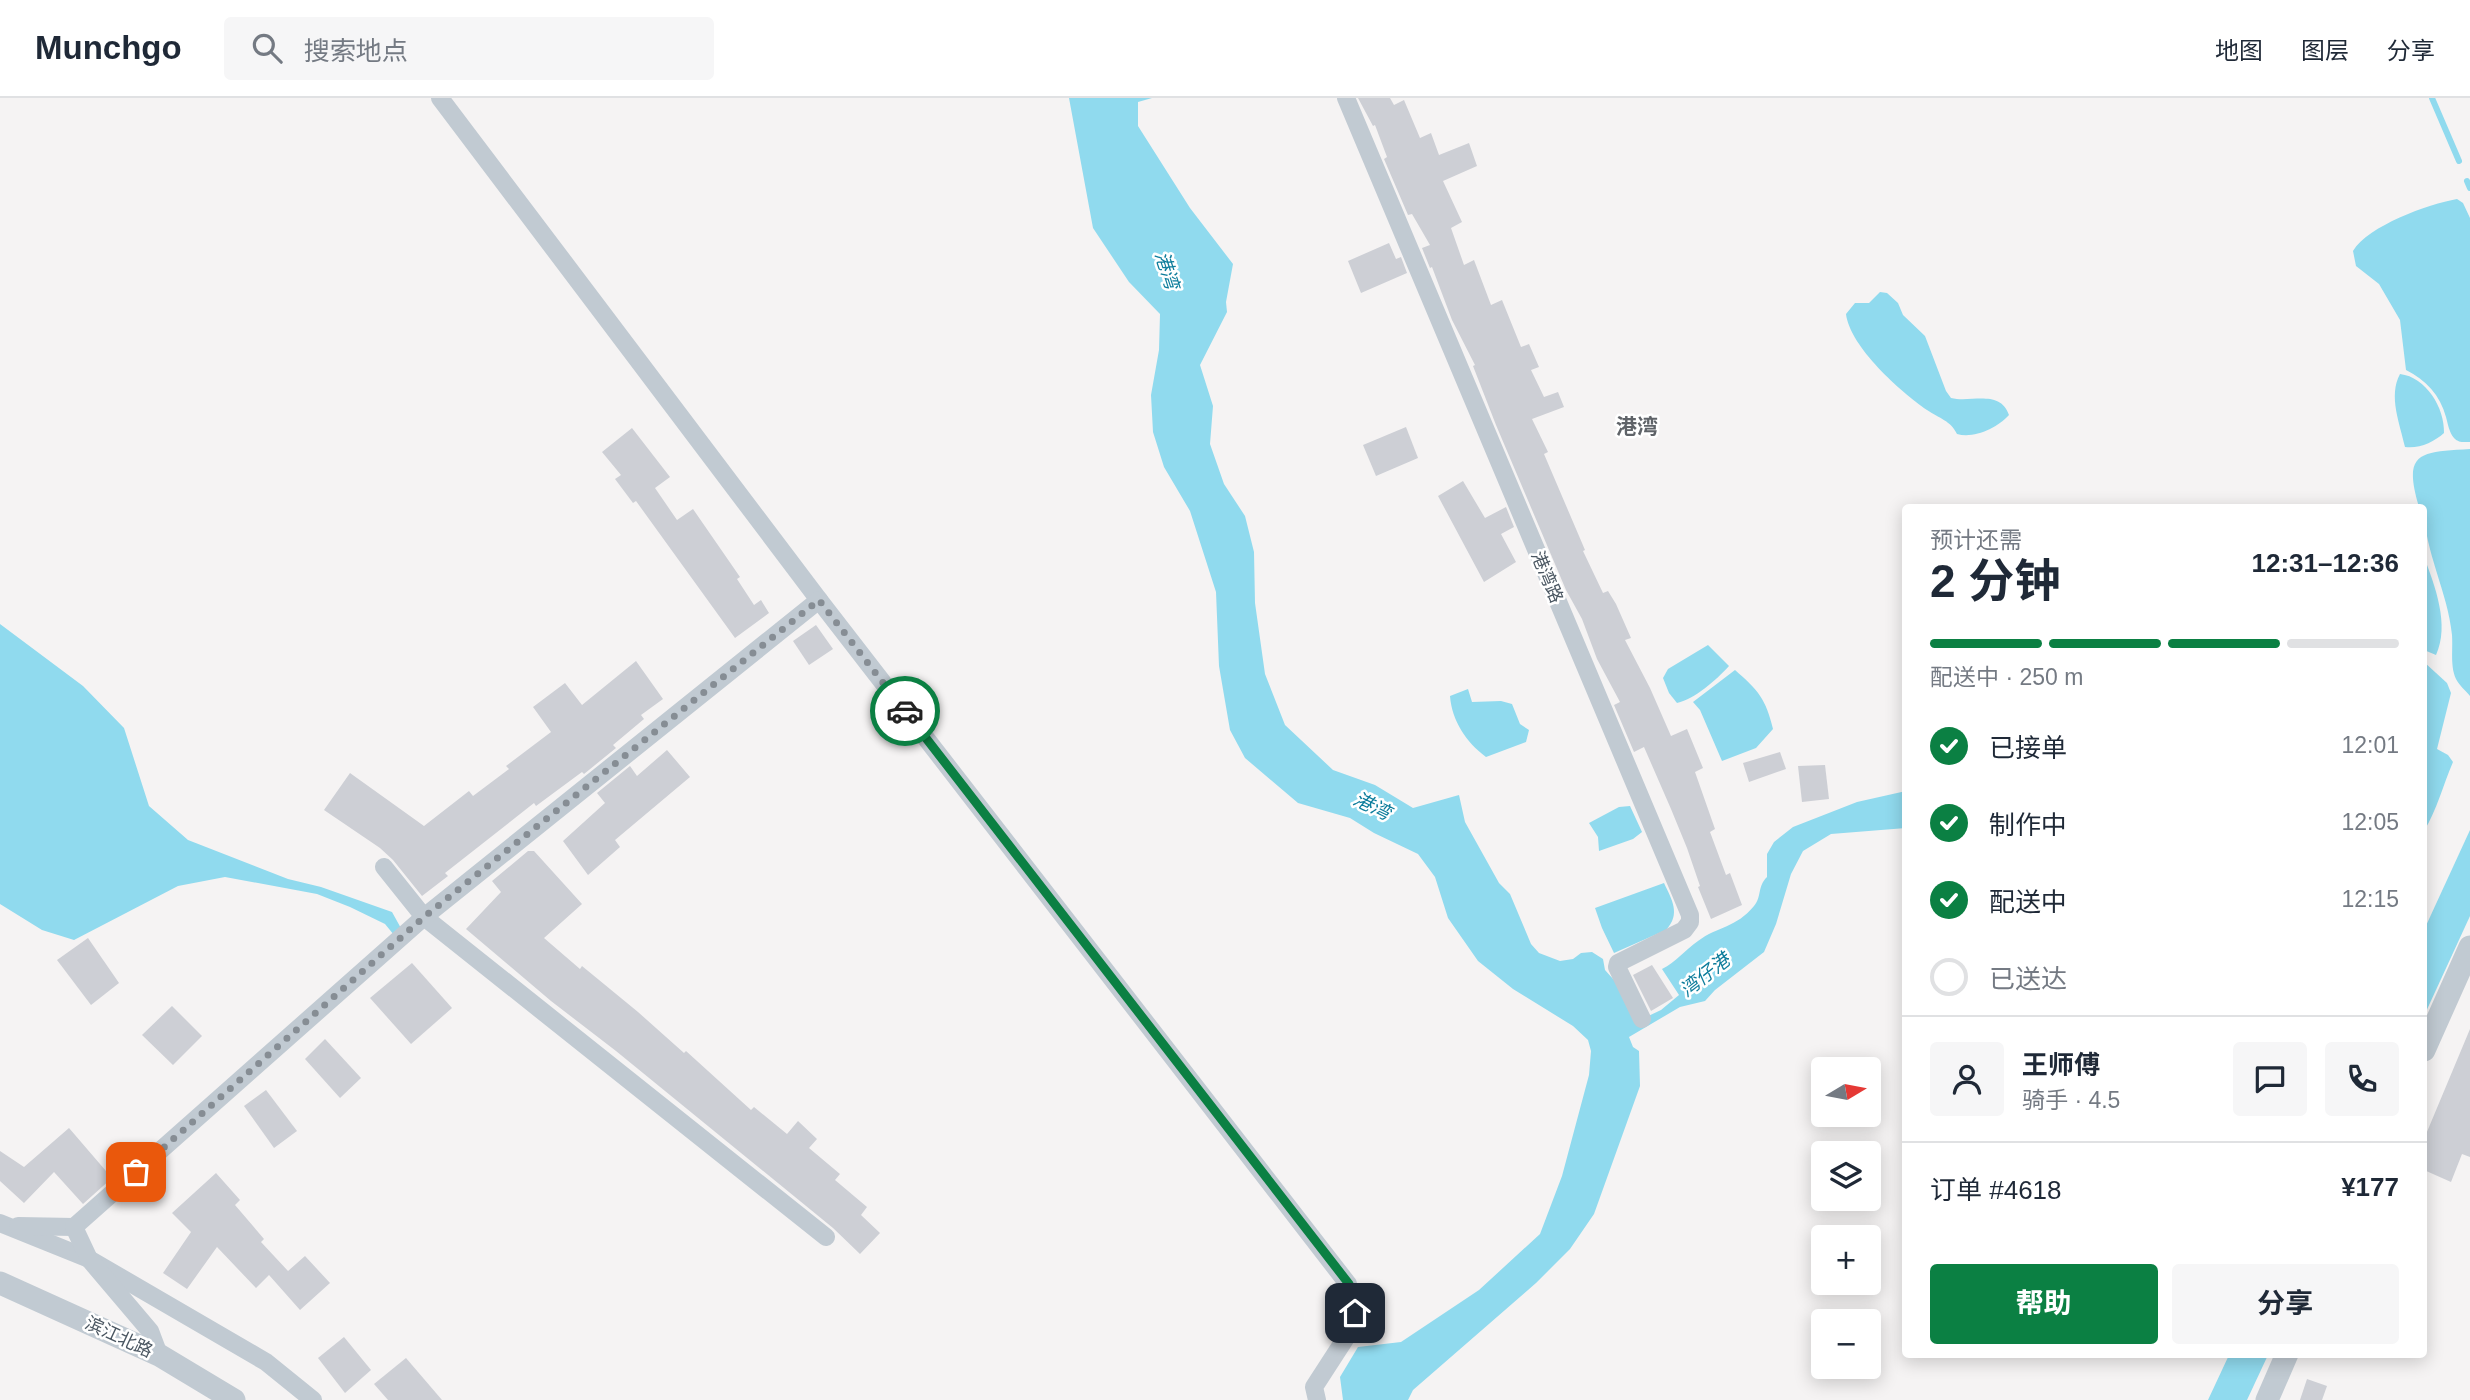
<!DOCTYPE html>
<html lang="zh">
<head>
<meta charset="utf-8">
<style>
  :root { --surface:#fff; --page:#f6f6f7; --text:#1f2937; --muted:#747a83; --line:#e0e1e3; --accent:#0b8043 }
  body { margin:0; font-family:Helvetica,"Noto Sans SC",sans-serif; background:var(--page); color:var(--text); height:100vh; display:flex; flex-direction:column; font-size:26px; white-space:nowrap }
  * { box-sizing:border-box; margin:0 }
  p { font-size:23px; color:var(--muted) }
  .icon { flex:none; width:38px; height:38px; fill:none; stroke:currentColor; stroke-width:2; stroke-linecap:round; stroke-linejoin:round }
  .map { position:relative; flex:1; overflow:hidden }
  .sheet { position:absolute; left:1902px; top:406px; width:525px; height:854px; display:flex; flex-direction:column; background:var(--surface); border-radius:7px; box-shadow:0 4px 18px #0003 }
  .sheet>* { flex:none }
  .needle { width:46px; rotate:80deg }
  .tools { position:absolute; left:1811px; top:959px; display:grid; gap:14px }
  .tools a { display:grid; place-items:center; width:70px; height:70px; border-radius:7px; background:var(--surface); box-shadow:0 4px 18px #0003; font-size:35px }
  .pin { position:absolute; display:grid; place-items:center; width:60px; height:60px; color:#fff; margin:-30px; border-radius:14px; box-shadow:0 4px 10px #0006 }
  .courier { position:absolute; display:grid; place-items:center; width:70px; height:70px; margin:-35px; border:5px solid #0b8043; border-radius:50%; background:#fff; color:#222; box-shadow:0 2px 9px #0007 }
  .summary em { font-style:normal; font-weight:700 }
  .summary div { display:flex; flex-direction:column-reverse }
  .summary { display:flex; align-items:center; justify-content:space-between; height:119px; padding:0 28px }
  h1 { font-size:46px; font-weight:700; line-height:52px }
  .bar { display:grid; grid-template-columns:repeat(4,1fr); gap:10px 7px; align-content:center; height:84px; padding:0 28px }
  .bar i { height:9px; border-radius:5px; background:var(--line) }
  .bar .selected { background:var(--accent) }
  .bar p { grid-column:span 4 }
  .line { display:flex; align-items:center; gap:18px; padding:0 28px; border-top:2px solid var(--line) }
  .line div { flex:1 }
  .round { display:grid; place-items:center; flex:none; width:74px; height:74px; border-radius:7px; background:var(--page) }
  ol { padding:0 28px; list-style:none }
  li { display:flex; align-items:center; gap:21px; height:77px }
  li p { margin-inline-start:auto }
  li .icon { padding:7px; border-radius:50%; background:var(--accent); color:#fff; stroke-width:4 }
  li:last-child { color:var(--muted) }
  li i { width:38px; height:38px; border:4px solid var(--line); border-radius:50% }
  .cta { display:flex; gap:14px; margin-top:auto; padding:14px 28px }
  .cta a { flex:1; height:80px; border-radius:7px; background:var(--accent); color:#fff; font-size:28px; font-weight:700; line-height:80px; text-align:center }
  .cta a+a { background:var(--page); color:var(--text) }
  header { display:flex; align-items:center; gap:42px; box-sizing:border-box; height:98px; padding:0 35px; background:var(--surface); border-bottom:2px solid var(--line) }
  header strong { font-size:33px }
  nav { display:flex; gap:38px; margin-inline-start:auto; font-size:24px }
  .search { width:490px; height:63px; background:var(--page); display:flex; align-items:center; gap:18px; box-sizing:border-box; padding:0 24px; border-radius:7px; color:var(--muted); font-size:26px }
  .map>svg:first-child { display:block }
  .water { fill:#90daee }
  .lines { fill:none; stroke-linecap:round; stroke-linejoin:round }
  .stream { stroke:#90daee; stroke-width:6 }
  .building { fill:#cdcfd5 }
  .minor { stroke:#c1cad2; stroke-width:18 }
  .tertiary { stroke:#c1cad2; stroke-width:23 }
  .done { stroke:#868d94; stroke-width:7; stroke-dasharray:0 12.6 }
  .route { stroke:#0b8043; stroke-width:9 }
  .labels { text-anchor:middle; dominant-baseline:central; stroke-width:5; stroke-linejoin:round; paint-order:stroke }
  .street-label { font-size:18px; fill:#4a5661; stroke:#fff }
  .water-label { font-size:19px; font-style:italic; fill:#0c7c9b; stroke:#fff }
  .quarter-label { font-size:21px; font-weight:bold; fill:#5f6368; stroke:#fff }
</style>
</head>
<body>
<header>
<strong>Munchgo</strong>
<div class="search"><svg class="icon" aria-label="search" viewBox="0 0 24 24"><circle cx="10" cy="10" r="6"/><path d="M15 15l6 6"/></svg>搜索地点</div>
<nav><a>地图</a><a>图层</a><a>分享</a></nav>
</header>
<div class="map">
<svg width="2470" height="1302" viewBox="0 0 2470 1302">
  <rect width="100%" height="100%" fill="#f5f3f3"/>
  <g class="water">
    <path d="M1069 0H1152L1138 4V28L1190 110 1233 166 1226 204 1227 214 1200 267 1213 308 1210 346 1224 386 1245 418 1254 454 1255 505 1265 576 1285 627 1333 672 1375 687 1413 710 1459 697 1465 724 1499 785 1510 796 1531 846 1539 855 1560 863 1573 861 1581 855 1592 854 1603 861 1605 872 1622 891 1642 921 1661 912 1679 897 1662 871C1676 864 1685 852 1698 843 1718 828 1736 830 1754 808 1762 799 1757 789 1767 779V756L1774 744 1793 729 1857 704 1906 693V730L1831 736 1803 753 1791 776 1776 826 1764 854 1715 892 1705 903 1680 909 1629 939 1633 949 1639 953 1640 988 1594 1116 1570 1151 1536 1185 1413 1292 1408 1302H1343L1340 1279 1358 1249 1401 1244 1479 1192 1540 1136 1562 1078 1589 977 1591 953 1588 942 1573 928 1513 891 1478 863 1448 820 1435 779 1418 756 1374 735 1350 720 1298 705 1245 660 1230 632 1219 568 1216 494 1190 413 1164 369 1153 334 1151 297 1159 252 1160 216 1129 184 1093 130Z"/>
    <path d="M2457 101 2463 105 2470 120V344C2463 344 2459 345 2454 340 2449 334 2448 326 2446 319 2440 297 2426 282 2406 272L2400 222 2379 186 2356 168 2353 153C2368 128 2428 106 2457 101Z"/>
    <path d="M1880 194 1887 195 1898 205 1903 217 1925 238 1946 293 1951 300C1971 305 2000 291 2009 317 1997 330 1974 341 1957 336 1950 322 1940 321 1927 312 1901 294 1850 249 1846 216L1855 205H1869Z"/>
    <path d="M2400 276C2426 279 2445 310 2444 335 2434 344 2419 351 2405 349 2400 326 2388 298 2400 276Z"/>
    <path d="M2470 351V598C2466 593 2459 587 2456 581 2450 568 2453 552 2452 537 2448 494 2424 453 2424 410L2419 409C2402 353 2421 354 2470 351Z"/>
    <path d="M2424 459C2435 488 2450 527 2436 557L2424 552Z"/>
    <polygon points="0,526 83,588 124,630 149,708 188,742 288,781 321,789 392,814 402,832 394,837 385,826 350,809 317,796 225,779 178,788 74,842 42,832 0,806"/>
    <path d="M1708 547 1729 568C1716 582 1695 601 1677 605L1669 595 1663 580 1668 571Z"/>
    <path d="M2424 564 2447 585 2451 595 2437 651 2448 657 2453 664C2443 687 2437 712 2424 733Z"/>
    <path d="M1735 572C1758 592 1766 601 1773 631L1756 650 1722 663 1700 612 1693 604Z"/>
    <path d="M1468 591 1472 604 1501 603 1512 606 1520 626 1529 632 1526 644 1486 659C1466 644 1452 623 1450 598Z"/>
    <polygon points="1630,708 1642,734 1633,741 1599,753 1598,739 1589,725 1619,709"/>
    <polygon points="2470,732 2470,818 2424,918 2424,832"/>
    <path d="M1664 785C1672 802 1681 816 1666 832L1614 855 1602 830 1595 810Z"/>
    <polygon points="2229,1257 2268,1257 2247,1302 2208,1302"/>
  </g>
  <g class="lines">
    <g class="stream">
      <polyline points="2432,0 2459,63"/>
      <polyline points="2467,83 2470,90"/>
    </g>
  </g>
  <g class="building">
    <polygon points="1358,0 1390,0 1394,7 1404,2 1420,40 1431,35 1439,57 1469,45 1477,68 1443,83 1462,124 1451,130 1464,167 1474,162 1491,207 1502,202 1521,249 1529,246 1539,269 1531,272 1544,299 1558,294 1564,309 1532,321 1548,354 1544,356 1585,452 1583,453 1603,495 1608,493 1616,506 1631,540 1625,542 1650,590 1671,638 1687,631 1703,670 1695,674 1715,731 1710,734 1726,777 1730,775 1742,807 1711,821 1698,789 1700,788 1687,750 1671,711 1644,649 1634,654 1614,607 1620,604 1597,561 1582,521 1566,492 1496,327 1473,268 1475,267 1452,222 1432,169 1430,170 1422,150 1430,147 1412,116 1408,117 1384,61 1387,59 1375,27 1373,28"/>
    <polygon points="1389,145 1396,161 1401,159 1407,175 1361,195 1348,163"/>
    <polygon points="1406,329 1418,360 1376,378 1363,347"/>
    <polygon points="632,330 670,379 655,390 677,422 693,411 740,479 737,481 754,507 761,502 769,515 735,540 636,403 633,405 615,381 621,377 602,354"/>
    <polygon points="1463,383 1485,420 1506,409 1514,429 1501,436 1516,464 1484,484 1438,398"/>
    <polygon points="816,527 833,551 809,567 793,543"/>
    <polygon points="636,563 663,601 641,617 644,621 613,647 616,650 584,676 582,674 536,708 534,705 445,775 448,778 422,798 393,762 380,750 324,712 350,675 424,728 469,693 473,698 509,671 506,668 551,634 533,609 565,585 582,607"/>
    <polygon points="667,652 690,679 615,742 620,749 588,777 563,743 605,705 597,695 630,668 637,678"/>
    <polygon points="1780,654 1786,671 1749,684 1743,665"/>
    <polygon points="1825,667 1829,701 1802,704 1798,668"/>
    <polygon points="528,753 534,753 582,806 544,840 580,871 582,868 638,914 684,955 686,953 751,1012 754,1009 787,1036 798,1023 817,1041 809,1050 840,1076 835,1082 867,1109 861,1117 880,1135 860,1156 833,1130 616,953 551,903 466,831 501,794 492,783"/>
    <polygon points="88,840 119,885 91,907 57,862"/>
    <polygon points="412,865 452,910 411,946 370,900"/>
    <polygon points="1652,867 1673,900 1651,913 1633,877"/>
    <polygon points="172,908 202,938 173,967 142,937"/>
    <polygon points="2470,931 2470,1059 2462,1056 2451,1084 2424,1072 2424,1041"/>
    <polygon points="325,941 361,980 340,1000 305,961"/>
    <polygon points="266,992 297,1033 274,1050 244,1008"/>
    <polygon points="69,1030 112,1080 83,1106 54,1074 24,1105 0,1083 0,1053 24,1069"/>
    <polygon points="216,1075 240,1102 235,1107 264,1141 261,1144 288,1173 305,1158 330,1185 300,1212 269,1177 256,1190 217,1149 187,1191 163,1175 191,1134 172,1115"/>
    <polygon points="344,1239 371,1272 345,1295 318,1260"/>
    <polygon points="406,1260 442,1302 388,1302 374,1286"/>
    <polygon points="2307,1281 2327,1288 2322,1302 2300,1302"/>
  </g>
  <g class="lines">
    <g class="minor">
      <polyline points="440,0 819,502 1348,1186 1355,1215 1352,1225 1347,1238 1314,1289 1317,1302"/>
      <polyline points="1346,0 1690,817 1690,824 1684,832 1618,865 1617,869 1642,921"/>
      <polyline points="384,769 424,819 826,1139"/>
      <polyline points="0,1125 89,1161 266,1264 313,1302"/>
      <polyline points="18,1128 74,1129"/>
      <polyline points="159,1257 150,1233 89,1161 74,1129 424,819 819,502"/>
    </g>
    <g class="tertiary">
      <polyline points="2424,952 2470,849"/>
      <polyline points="0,1185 159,1257 234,1302"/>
      <polyline points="2267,1302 2287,1256"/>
    </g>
  </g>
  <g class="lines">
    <polyline class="done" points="136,1074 424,819 819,502 905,613"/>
    <polyline class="route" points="905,613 1349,1186 1355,1215"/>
  </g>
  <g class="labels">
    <g class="street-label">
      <text transform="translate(1547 479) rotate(67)">港湾路</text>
      <text transform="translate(119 1239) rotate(25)">滨江北路</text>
    </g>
    <g class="water-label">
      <text transform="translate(1167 172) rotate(72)">港湾</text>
      <text transform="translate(1372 708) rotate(26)">港湾</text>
      <text transform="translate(1705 877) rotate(-38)">湾仔港</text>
    </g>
    <g class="quarter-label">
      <text x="1637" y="328">港湾</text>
    </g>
  </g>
</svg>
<div class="tools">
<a><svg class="needle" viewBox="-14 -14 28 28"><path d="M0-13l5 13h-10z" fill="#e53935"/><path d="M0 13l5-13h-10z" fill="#747a83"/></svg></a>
<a><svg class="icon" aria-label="layers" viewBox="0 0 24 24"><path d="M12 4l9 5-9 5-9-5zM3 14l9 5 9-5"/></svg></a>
<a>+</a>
<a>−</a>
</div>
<div class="pin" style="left:136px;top:1074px;background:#ea580c"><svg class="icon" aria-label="bag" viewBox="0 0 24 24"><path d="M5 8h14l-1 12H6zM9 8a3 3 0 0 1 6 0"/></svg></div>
<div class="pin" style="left:1355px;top:1215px;background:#1f2937"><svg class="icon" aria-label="home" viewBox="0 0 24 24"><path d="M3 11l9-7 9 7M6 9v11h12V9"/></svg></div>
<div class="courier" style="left:905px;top:613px"><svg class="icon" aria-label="car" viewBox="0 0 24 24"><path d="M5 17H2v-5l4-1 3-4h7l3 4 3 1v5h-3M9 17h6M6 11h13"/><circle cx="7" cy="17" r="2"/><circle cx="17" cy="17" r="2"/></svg></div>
<section class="sheet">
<div class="summary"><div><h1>2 分钟</h1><p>预计还需</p></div><em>12:31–12:36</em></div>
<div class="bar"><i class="selected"></i><i class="selected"></i><i class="selected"></i><i></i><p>配送中 · 250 m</p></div>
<ol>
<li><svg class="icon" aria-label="check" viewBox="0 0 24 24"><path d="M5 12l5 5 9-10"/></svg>已接单<p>12:01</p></li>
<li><svg class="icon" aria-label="check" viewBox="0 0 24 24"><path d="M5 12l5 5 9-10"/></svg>制作中<p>12:05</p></li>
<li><svg class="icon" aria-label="check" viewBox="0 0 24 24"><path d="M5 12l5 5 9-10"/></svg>配送中<p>12:15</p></li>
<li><i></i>已送达</li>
</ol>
<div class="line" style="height:126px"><a class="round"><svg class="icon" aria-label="person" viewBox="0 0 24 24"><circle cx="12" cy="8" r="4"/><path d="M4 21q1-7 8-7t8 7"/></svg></a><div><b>王师傅</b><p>骑手 · 4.5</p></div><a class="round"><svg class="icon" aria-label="chat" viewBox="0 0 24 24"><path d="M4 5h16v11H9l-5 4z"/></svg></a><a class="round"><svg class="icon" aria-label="phone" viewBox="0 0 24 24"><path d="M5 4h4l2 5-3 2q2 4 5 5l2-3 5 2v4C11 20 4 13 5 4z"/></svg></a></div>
<div class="line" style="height:91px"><div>订单 #4618</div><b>¥177</b></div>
<div class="cta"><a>帮助</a><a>分享</a></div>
</section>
</div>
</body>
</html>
